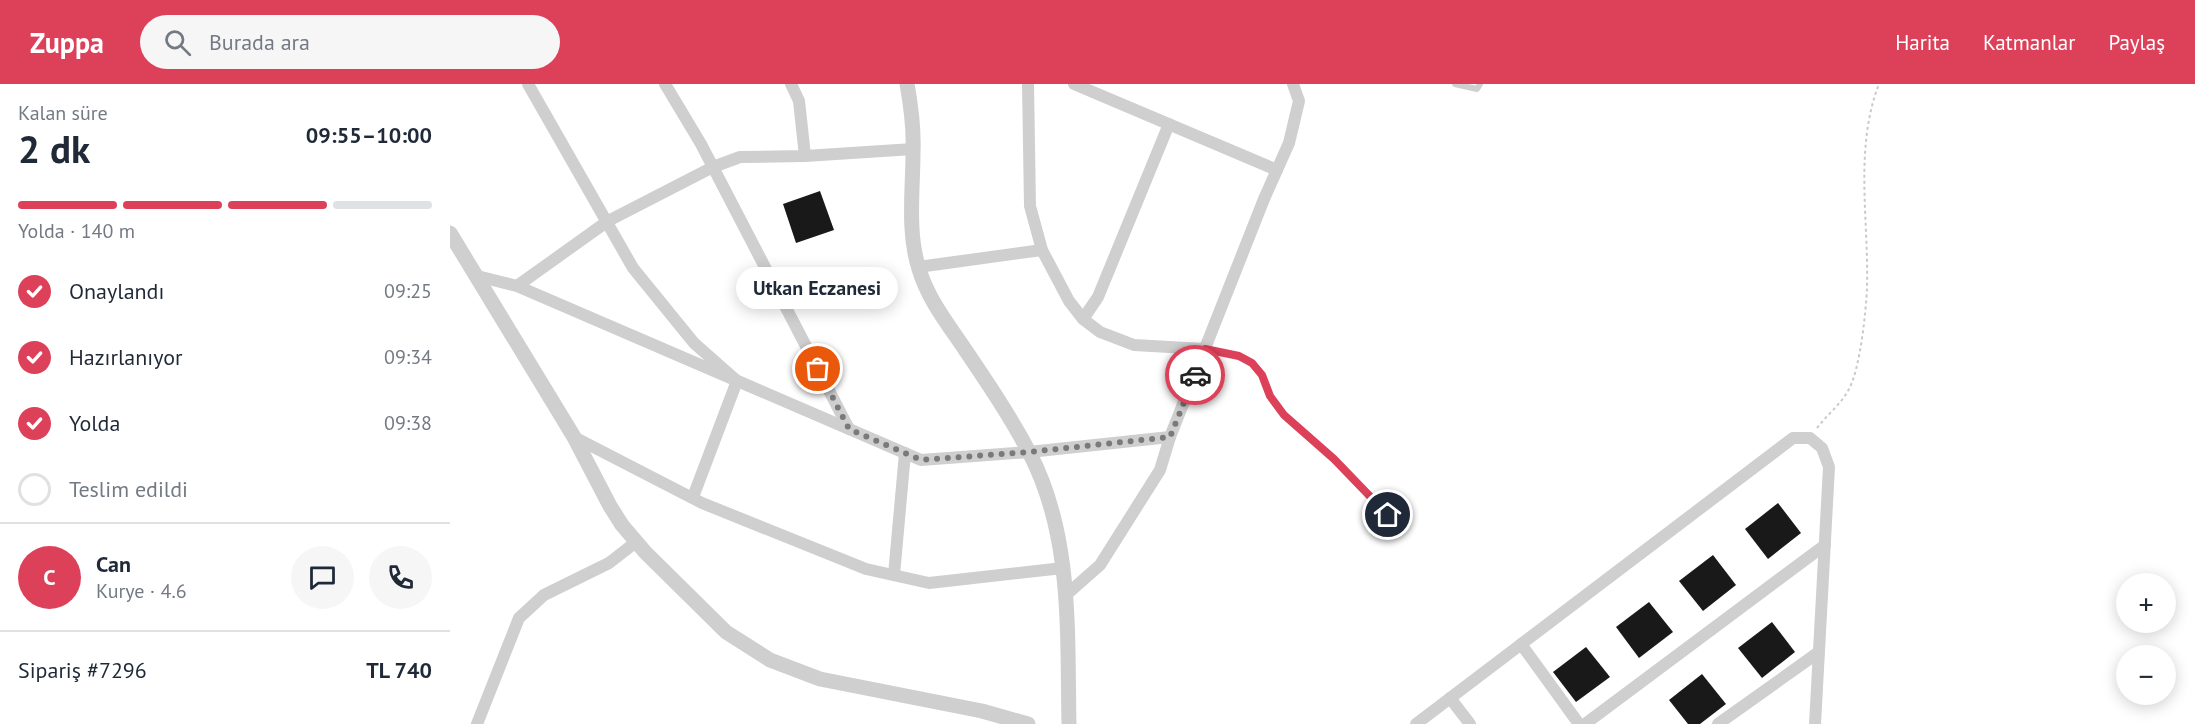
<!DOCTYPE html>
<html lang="tr">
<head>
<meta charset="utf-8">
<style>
  :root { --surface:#fff; --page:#f6f6f7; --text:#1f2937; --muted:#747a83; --line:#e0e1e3; --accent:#dd415a }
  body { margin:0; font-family:"PT Sans",sans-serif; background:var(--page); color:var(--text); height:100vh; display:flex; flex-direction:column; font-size:22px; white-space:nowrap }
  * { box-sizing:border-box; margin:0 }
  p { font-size:20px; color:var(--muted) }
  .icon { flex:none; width:33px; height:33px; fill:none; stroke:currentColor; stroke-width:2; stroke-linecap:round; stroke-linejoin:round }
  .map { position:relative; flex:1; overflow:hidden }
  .side { display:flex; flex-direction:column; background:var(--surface); width:450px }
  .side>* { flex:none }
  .fabs { position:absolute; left:1666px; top:489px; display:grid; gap:12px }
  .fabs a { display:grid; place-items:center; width:60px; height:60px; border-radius:50%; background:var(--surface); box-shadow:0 3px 15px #0003; font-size:30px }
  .pin { position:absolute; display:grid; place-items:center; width:51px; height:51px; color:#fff; margin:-26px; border:3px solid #fff; border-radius:50%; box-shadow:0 2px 6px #0007 }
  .courier { position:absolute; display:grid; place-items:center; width:60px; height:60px; margin:-30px; border:4px solid #dd415a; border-radius:50%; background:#fff; color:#222; box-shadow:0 2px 8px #0007 }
  .bubble { position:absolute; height:42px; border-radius:21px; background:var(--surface); box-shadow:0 3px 15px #0003; font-size:20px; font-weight:700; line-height:42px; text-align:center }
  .head em { font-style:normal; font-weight:700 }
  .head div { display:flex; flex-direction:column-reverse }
  .head { display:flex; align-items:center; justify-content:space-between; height:102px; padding:0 18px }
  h1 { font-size:39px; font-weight:700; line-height:45px }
  .bar { display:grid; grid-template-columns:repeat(4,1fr); gap:9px 6px; align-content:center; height:72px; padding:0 18px }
  .bar i { height:8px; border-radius:4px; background:var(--line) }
  .bar .selected { background:var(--accent) }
  .bar p { grid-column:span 4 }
  .line { display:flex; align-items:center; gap:15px; padding:0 18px; border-top:2px solid var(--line) }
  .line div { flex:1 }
  .round { display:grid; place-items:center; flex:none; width:63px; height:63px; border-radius:32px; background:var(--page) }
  ol { padding:0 18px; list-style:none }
  li { display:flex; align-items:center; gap:18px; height:66px }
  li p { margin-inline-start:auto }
  li .icon { padding:6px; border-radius:50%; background:var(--accent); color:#fff; stroke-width:4 }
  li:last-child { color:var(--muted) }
  li i { width:33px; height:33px; border:3px solid var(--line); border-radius:50% }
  header { display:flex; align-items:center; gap:36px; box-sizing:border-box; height:84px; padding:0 30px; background:var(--accent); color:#fff }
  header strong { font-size:28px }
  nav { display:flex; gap:33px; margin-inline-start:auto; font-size:21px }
  .search { width:420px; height:54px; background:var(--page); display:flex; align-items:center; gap:15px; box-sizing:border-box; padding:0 21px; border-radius:33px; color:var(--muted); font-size:22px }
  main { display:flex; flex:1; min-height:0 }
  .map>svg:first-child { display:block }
  .building { fill:#191919 }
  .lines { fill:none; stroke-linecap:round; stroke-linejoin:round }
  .path { stroke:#c9c9c9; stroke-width:2; stroke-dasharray:3 3; stroke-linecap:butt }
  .service { stroke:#cfcfcf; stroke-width:6 }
  .minor { stroke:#cfcfcf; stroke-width:12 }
  .tertiary { stroke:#cfcfcf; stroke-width:15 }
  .done { stroke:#7a7a7a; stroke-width:6; stroke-dasharray:0 10.8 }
  .route { stroke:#dd415a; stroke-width:8 }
</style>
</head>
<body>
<header>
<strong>Zuppa</strong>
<div class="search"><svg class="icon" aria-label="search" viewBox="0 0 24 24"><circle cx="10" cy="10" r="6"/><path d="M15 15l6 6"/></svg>Burada ara</div>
<nav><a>Harita</a><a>Katmanlar</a><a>Paylaş</a></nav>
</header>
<main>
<section class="side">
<div class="head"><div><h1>2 dk</h1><p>Kalan süre</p></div><em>09:55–10:00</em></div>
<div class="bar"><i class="selected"></i><i class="selected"></i><i class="selected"></i><i></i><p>Yolda · 140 m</p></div>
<ol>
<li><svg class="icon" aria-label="check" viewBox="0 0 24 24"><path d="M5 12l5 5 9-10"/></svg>Onaylandı<p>09:25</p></li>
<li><svg class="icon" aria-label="check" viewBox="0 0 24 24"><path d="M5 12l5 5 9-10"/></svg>Hazırlanıyor<p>09:34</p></li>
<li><svg class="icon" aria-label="check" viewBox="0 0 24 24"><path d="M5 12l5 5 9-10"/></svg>Yolda<p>09:38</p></li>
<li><i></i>Teslim edildi</li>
</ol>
<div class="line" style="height:108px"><b class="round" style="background:var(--accent);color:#fff">C</b><div><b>Can</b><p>Kurye · 4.6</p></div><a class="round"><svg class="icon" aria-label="chat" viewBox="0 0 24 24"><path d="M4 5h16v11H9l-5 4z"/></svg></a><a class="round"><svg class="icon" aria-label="phone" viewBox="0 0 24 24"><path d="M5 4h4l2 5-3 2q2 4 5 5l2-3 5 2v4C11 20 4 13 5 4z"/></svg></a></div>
<div class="line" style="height:78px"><div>Sipariş #7296</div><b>TL 740</b></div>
</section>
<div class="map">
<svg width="1745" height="640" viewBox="0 0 1745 640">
  <rect width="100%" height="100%" fill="#fff"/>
  <g class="building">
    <polygon points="370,107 384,146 346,159 333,120"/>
    <polygon points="1328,419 1351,449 1318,475 1295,445"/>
    <polygon points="1263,471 1286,501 1253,527 1229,497"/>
    <polygon points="1199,518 1223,548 1189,574 1166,543"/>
    <polygon points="1322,538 1345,568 1312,594 1288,564"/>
    <polygon points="1136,563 1160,593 1126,618 1103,588"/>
    <polygon points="1252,590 1276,620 1250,640 1238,640 1219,616"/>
  </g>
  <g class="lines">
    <path class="path" d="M1367 344C1377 331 1392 319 1399 305 1410 285 1416 228 1417 204 1419 137 1404 64 1429 0"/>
    <g class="service">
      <polyline points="1005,0 1027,5 1030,0"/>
      <polyline points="755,265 789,272 802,279 812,291 820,312 834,331 884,375 952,445"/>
    </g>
    <g class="minor">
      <polyline points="78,0 183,184 244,259 287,297 243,413"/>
      <polyline points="215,0 251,60 399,345"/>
      <polyline points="341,0 349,17 355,72"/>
      <polyline points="578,0 580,122 592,166 619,217 633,235 650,248 684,261 755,265"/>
      <polyline points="624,0 827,86"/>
      <polyline points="468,183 592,166"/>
      <polyline points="27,192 67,202 471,376 579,368 720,353"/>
      <polyline points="67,202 158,137 263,83 290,73 355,72 463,65"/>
      <polyline points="633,235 648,213 719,40"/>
      <polyline points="124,353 252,419 416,485 479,499 613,484"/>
      <polyline points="444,491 455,369"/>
      <polyline points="616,511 650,481 710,386 720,353 814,115 839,59 849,17 843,0"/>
      <polyline points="1071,560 1129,640"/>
      <polyline points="1000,614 1020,640"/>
      <polyline points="27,640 69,534 94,511 159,479 186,458"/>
      <polyline points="966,640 1343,354 1360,354 1372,364 1379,383 1365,640"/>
      <polyline points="1135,640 1375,461"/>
      <polyline points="1268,640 1369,568"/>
    </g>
    <g class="tertiary">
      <path d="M457 0C461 22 464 45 463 68 463 106 457 148 469 185 478 215 497 239 514 264 537 298 560 332 579 368 623 451 617 549 619 640"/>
      <polyline points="0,149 124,353 160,422 172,441 195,468 276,548 320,576 370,595 532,627 578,640"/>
    </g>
  </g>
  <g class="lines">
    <polyline class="done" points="368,285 399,345 471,376 579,368 720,353 745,291"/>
    <polyline class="route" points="745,291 755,265 789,272 802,279 812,291 820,312 834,331 884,375 938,431"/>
  </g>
</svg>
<div class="fabs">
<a>+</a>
<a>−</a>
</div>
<div class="pin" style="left:368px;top:285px;background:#ea580c"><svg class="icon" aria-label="bag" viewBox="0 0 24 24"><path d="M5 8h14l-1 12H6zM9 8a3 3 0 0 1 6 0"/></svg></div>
<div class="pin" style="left:938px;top:431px;background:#1f2937"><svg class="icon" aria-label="home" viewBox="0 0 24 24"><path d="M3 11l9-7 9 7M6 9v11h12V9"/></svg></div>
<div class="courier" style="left:745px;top:291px"><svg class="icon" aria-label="car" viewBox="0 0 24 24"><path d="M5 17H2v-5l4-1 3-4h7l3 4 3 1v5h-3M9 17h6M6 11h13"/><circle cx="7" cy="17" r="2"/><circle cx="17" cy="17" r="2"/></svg></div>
<div class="bubble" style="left:286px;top:183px;width:162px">Utkan Eczanesi</div>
</div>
</main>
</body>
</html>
